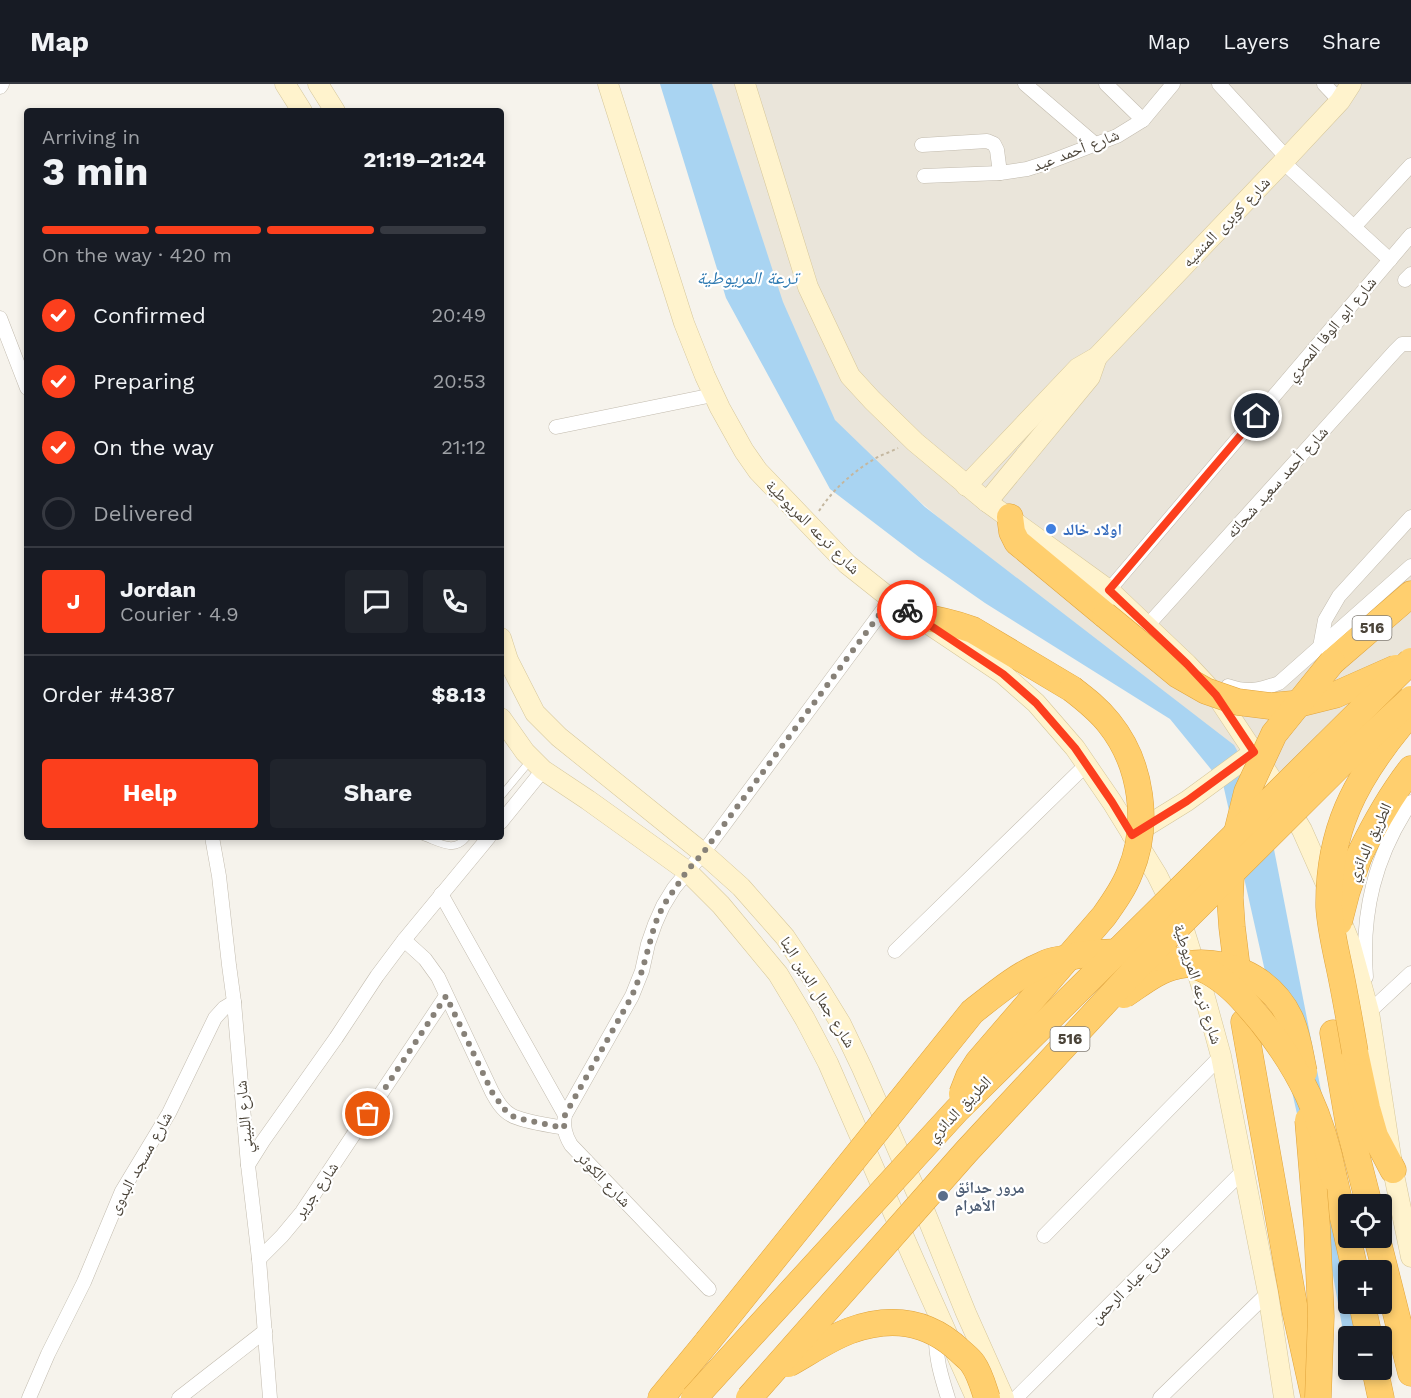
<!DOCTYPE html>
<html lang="en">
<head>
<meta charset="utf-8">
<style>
  :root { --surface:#171b24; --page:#20242c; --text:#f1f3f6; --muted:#9ea1a6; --line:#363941; --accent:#fc3f1d }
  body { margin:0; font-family:"Work Sans","Noto Naskh Arabic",sans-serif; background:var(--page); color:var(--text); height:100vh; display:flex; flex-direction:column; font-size:22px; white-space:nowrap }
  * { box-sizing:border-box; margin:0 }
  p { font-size:20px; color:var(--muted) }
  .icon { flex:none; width:33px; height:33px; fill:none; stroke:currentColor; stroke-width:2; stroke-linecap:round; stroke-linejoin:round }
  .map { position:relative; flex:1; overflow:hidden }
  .drawer { position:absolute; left:24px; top:24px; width:480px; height:732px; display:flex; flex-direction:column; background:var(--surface); border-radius:6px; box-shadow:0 3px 9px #0003 }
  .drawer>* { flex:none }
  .controls { position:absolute; left:1338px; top:1110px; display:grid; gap:12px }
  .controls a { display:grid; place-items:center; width:54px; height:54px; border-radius:6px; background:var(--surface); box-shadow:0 3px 9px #0003; font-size:30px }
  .pin { position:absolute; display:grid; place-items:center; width:51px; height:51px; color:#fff; margin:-26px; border:3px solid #fff; border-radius:50%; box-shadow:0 2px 6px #0007 }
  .courier { position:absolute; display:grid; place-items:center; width:60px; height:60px; margin:-30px; border:4px solid #fc3f1d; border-radius:50%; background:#fff; color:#222; box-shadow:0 2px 8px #0007 }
  .summary em { font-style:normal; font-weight:700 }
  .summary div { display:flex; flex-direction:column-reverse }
  .summary { display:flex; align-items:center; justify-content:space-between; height:102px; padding:0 18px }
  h1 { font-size:39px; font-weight:700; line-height:45px }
  .bar { display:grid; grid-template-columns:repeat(4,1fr); gap:9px 6px; align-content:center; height:72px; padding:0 18px }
  .bar i { height:8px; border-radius:4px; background:var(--line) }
  .bar .selected { background:var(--accent) }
  .bar p { grid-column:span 4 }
  .line { display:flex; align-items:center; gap:15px; padding:0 18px; border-top:2px solid var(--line) }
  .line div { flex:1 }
  .round { display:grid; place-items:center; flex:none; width:63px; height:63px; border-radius:6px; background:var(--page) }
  ol { padding:0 18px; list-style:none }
  li { display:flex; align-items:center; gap:18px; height:66px }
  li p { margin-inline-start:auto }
  li .icon { padding:6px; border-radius:50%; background:var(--accent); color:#fff; stroke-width:4 }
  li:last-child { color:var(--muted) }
  li i { width:33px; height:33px; border:3px solid var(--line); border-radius:50% }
  .button { display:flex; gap:12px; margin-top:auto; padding:12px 18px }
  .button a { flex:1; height:69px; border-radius:6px; background:var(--accent); color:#fff; font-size:24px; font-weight:700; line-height:69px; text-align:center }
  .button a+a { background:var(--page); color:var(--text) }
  header { display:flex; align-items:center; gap:36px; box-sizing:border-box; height:84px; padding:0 30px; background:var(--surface); border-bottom:2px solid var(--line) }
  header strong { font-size:28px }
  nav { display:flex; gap:33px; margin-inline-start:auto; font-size:21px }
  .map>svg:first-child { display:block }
  .residential { fill:#eae5da }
  .water { fill:#a9d4f2 }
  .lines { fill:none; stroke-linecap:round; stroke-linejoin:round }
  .lane-casing { stroke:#c2bbae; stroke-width:8 }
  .street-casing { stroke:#c2bbae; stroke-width:15 }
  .secondary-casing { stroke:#d6c79b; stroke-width:21 }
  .highway-casing { stroke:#e0a43c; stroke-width:27 }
  .path { stroke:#c4b79f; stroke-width:2; stroke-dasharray:3 3; stroke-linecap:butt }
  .lane { stroke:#fff; stroke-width:7 }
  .street { stroke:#fff; stroke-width:14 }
  .secondary { stroke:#fff3cd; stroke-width:20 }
  .highway { stroke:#ffcf6e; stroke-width:26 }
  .highway-bridge-casing { stroke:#e0a43c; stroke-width:27; stroke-linecap:butt }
  .highway-bridge { stroke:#ffcf6e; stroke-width:26 }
  .done { stroke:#878178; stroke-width:6; stroke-dasharray:0 10.8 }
  .route { stroke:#fc3f1d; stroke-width:8 }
  .shop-dot { fill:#3f7fe0; stroke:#fff; stroke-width:2 }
  .service-dot { fill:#5c6f8a; stroke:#fff; stroke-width:2 }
  .labels { text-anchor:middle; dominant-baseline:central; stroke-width:4.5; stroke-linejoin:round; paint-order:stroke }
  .shield { fill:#fff; stroke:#817c74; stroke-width:1.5 }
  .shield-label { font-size:15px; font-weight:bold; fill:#4b4439 }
  .street-label { font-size:16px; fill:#4b4439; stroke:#fff }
  .shop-label { font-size:16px; font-weight:bold; fill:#366cbe; stroke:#fff; text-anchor:start }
  .service-label { font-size:16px; font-weight:bold; fill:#4e5e75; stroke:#fff; text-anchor:start }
  .water-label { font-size:18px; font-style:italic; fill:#2e7ab2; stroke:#fff }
</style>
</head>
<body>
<header>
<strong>Map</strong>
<nav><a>Map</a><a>Layers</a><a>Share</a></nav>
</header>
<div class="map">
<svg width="1411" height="1314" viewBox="0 0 1411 1314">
  <rect width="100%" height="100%" fill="#f6f3ec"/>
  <polygon class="residential" points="696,0 1411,0 1411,590 1257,704 792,309"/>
  <polygon class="water" points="660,0 712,0 783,218 835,336 925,423 1234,661 1264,714 1348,1145 1348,1220 1363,1220 1370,1252 1348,1252 1348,1275 1332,1186 1223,700 1170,635 985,519 919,473 830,405 726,214"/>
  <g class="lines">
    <defs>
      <g id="lane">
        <polyline points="501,712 530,677"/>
        <path d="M424 753C441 759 454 769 467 753"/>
      </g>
      <g id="street">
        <polyline points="1025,0 1095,60"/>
        <polyline points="1106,0 1143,36"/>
        <polyline points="1219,0 1287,74"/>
        <polyline points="1324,0 1340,17"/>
        <polyline points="0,3 2,0"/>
        <polyline points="922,61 987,57 994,60 997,66 1000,89"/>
        <polyline points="1283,78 1390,176"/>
        <polyline points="924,92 1000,89 1027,85 1049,78 1117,52 1143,36 1173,0"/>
        <polyline points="1354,143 1411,81"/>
        <polyline points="1405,196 1411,190"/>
        <polyline points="0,234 27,304"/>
        <polyline points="556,343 713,311"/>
        <polyline points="1109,506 1411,151"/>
        <polyline points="1147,542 1395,267 1402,260 1411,260"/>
        <polyline points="1320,563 1325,536 1339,512 1411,433"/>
        <path d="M1228 602C1248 609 1260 606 1279 599L1411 482"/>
        <polyline points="501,738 543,686"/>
        <polyline points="212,753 219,792 229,881 234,918 248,1081 259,1175 270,1314"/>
        <polyline points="441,810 565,1031"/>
        <path d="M404 856 425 875 438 893 492 1008C497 1017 502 1026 511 1031 523 1038 550 1041 564 1044"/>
        <polyline points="895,867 1086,681"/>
        <path d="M1366 893C1361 828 1375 772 1411 718"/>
        <polyline points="1369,928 1411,889"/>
        <polyline points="248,1081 263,1057 336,954 377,892 404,856 489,753"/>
        <polyline points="1044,1152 1221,972"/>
        <polyline points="259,1175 282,1152 302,1128 446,912"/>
        <path d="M709 1205 571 1061C565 1051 563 1043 565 1031L632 912 642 887 648 860 655 840 663 822 674 804 703 769 891 515"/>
        <path d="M936 1249C935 1272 941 1292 948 1314"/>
        <polyline points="29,1314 48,1270 84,1198 122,1107 169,1029 215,934 224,924 234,918"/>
        <polyline points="179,1314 265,1247"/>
        <polyline points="1016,1314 1244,1086"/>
        <polyline points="1160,1314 1268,1209"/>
      </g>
      <g id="secondary">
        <polyline points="285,0 302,27"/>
        <polyline points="318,0 335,27"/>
        <polyline points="608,0 684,239 705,292 720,324 744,367 758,387 847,480 891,515 1003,590 1036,619 1075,664 1112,718 1157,791 1184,846 1204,910 1221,972 1268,1209 1284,1314"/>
        <polyline points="745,0 808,203 850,292 872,316 915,358 987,418 1109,506 1187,580 1216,611 1271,694 1302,746 1329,807 1350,859 1369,928 1393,1086 1411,1173"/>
        <polyline points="966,402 1078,284 1097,273 1283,78 1340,17 1351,0"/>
        <polyline points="987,418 1090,293 1097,273"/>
        <polyline points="501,554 508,576 535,629 559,653 703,769 741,803 785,853 817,901 841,940 862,984 925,1128 966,1229 1004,1314"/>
        <polyline points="501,634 525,668 543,686 588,716 687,787 721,821 778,890 805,935 828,979 914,1176 976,1314"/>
        <polyline points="1132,751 1187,717 1254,668"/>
      </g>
      <g id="highway">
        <polyline points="1010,433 1012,448 1017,458 1105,531"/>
        <path d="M918 533C937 535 954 539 973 546L1072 605"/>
        <polyline points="1332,578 1411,510"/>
        <path d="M1359 772C1374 741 1390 712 1411 685"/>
        <polyline points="1244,938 1295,1226 1314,1312"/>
        <polyline points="1333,949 1349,1042 1369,1120"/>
        <polyline points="1355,968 1367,1024 1375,1052 1393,1086"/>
        <polyline points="1334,1094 1355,1186"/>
        <polyline points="1377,1154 1411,1289"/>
        <polyline points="1362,1220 1369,1252"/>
        <polyline points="1375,1286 1381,1314"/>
        <polyline points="661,1314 707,1258"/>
      </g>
    </defs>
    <use href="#lane" class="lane-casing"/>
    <use href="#street" class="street-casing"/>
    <use href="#secondary" class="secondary-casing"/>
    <use href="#highway" class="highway-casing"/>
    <path class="path" d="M819 427C833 405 854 387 876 374 883 370 891 368 898 364"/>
    <use href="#lane" class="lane"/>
    <use href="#street" class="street"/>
    <use href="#secondary" class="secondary"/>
    <use href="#highway" class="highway"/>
    <defs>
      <g id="highway-bridge">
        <polyline points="1105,531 1178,591 1206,607 1238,618 1270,622 1303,619 1335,611 1396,584"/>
        <polyline points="1339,838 1347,807 1359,772"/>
        <polyline points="1239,900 1232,843 1230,814 1232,768 1247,708 1274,650 1332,578"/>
        <path d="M1124 911C1141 900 1157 886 1177 882 1221 871 1270 892 1290 934 1298 951 1300 970 1304 988"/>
        <path d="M1355 968C1350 939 1345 910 1339 882 1335 863 1330 842 1329 823 1328 747 1355 696 1402 639"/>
        <path d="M962 1010 969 992 978 978 1104 832C1114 818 1124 804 1130 788 1150 740 1142 680 1109 639 1098 625 1085 615 1072 605"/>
        <polyline points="1308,1036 1317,1143 1321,1232 1318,1314"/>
        <path d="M707 1258 972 928C995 910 1017 891 1044 880 1049 877 1056 876 1062 875 1089 868 1115 866 1143 871 1165 874 1189 877 1209 888 1232 901 1245 918 1262 938 1301 987 1322 1032 1334 1094"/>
        <path d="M788 1280C808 1269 828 1255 849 1247 890 1232 927 1236 960 1267 964 1271 970 1275 973 1280 980 1290 983 1302 987 1314"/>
        <polyline points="694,1314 957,1026 1411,577"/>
        <polyline points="749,1314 966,1068 1144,876 1343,678 1411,615"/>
      </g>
    </defs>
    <use href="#highway-bridge" class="highway-bridge-casing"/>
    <use href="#highway-bridge" class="highway-bridge"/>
  </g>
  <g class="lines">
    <polyline class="done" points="368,1030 446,912 492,1008 504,1025 512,1032 521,1035 564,1044 565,1031 632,912 642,887 655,840 663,822 687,787 703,769 891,515 907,526"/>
    <polyline class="route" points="907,526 1003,590 1036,619 1075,664 1112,718 1132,751 1187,717 1254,668 1216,611 1187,580 1109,506 1257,332"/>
  </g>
  <circle class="shop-dot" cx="1051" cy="445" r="6"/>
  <circle class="service-dot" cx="943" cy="1112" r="6"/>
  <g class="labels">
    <g class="shield">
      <rect x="1352.5" y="532" width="39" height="24" rx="4.5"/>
      <rect x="1050.5" y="943" width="39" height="24" rx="4.5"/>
    </g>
    <g class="shield-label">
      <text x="1372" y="544">516</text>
      <text x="1070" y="955">516</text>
    </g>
    <g class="street-label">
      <text transform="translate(1076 66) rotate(-21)">شارع أحمد عيد</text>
      <text transform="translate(1226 138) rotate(-46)">شارع كوبرى المنشيه</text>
      <text transform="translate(1331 245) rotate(-50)">شارع ابو الوفا المصري</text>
      <text transform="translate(1277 398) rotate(-48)">شارع أحمد سعيد شحاته</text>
      <text transform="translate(813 443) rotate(45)">شارع ترعه المريوطية</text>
      <text transform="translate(1369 758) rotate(-65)">الطريق الدائري</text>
      <text transform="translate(1198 900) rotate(72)">شارع ترعه المريوطية</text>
      <text transform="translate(818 908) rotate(58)">شارع جمال الدين البنا</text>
      <text transform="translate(959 1025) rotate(-46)">الطريق الدائري</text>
      <text transform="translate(244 1033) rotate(-95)">شارع اللبيني</text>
      <text transform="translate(140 1079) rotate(-61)">شارع مسجد البدوى</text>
      <text transform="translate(604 1095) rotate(46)">شارع الكوثر</text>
      <text transform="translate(316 1106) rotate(-55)">شارع جرير</text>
      <text transform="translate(1130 1200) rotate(-45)">شارع عباد الرحمن</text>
    </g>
    <g class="shop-label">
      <text x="1063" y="445">اولاد خالد</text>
    </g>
    <g class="service-label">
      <text x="955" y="1103">مرور حدائق<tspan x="955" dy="18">الأهرام</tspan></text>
    </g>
    <g class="water-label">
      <text x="747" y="193">ترعة المريوطية</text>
    </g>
  </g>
</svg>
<div class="controls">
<a><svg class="icon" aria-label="locate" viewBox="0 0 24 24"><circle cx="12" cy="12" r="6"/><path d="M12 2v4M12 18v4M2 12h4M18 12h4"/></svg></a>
<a>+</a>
<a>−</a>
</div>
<div class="pin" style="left:368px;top:1030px;background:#ea580c"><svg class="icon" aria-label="bag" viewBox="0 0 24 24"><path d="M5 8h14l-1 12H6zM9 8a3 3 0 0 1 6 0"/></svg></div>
<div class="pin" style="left:1257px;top:332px;background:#1f2937"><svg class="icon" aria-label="home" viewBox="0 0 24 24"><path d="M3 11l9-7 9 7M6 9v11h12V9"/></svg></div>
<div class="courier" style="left:907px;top:526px"><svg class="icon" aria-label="bike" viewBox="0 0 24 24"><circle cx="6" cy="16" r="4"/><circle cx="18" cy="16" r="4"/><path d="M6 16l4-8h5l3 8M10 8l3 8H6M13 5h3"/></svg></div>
<section class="drawer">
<div class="summary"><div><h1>3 min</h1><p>Arriving in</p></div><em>21:19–21:24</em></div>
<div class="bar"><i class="selected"></i><i class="selected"></i><i class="selected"></i><i></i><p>On the way · 420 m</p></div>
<ol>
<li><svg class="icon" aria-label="check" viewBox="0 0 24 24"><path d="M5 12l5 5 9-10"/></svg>Confirmed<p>20:49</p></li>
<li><svg class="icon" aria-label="check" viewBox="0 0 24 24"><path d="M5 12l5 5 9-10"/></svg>Preparing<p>20:53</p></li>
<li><svg class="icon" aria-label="check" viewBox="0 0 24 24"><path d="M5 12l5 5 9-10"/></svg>On the way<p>21:12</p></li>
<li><i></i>Delivered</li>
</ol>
<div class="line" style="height:108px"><b class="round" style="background:var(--accent);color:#fff">J</b><div><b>Jordan</b><p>Courier · 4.9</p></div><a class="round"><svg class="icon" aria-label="chat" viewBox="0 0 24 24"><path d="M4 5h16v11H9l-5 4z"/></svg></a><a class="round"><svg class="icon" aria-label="phone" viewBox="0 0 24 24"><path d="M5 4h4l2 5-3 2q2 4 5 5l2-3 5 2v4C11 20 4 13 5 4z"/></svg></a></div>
<div class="line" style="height:78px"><div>Order #4387</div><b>$8.13</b></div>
<div class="button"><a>Help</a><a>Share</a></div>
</section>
</div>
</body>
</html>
